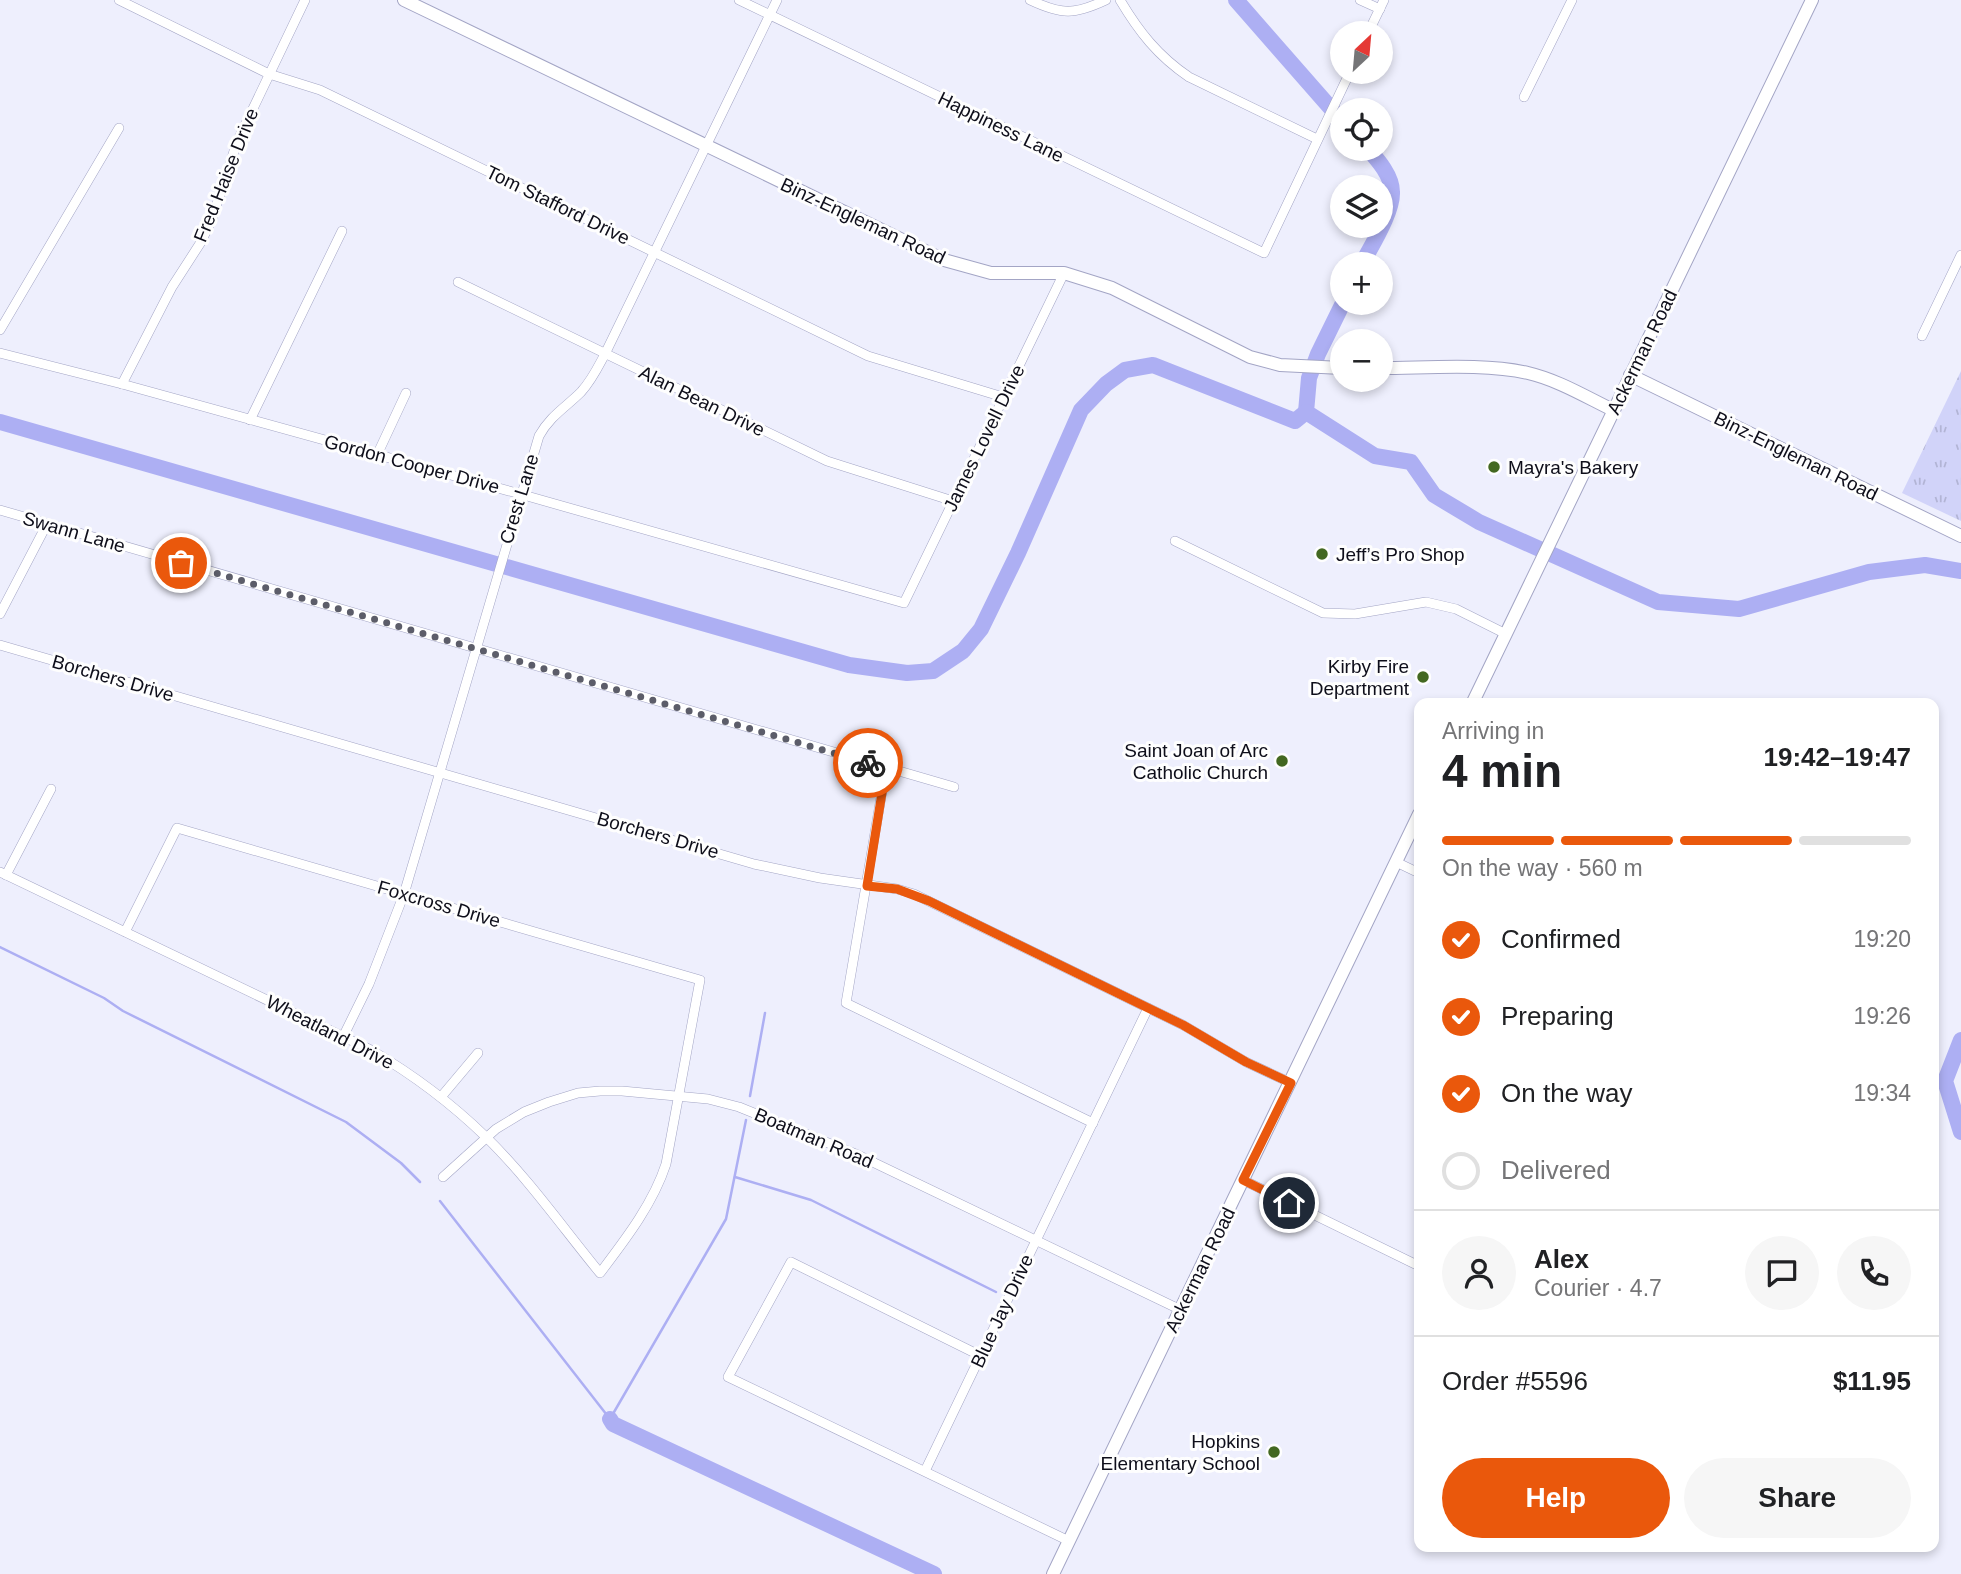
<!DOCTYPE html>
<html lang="en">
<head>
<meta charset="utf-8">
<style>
  :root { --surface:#fff; --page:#f6f6f6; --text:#202124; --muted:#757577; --line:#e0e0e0; --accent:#ea580c }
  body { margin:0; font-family:Helvetica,sans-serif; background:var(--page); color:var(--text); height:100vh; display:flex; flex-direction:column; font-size:26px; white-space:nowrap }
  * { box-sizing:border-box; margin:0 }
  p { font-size:23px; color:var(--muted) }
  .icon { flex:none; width:38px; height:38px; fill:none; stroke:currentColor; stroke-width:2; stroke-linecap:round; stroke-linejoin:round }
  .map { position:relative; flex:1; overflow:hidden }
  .side { position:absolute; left:1414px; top:698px; width:525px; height:854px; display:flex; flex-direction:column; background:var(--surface); border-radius:14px; box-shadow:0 4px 10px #0003 }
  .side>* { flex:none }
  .needle { width:46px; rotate:26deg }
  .tools { position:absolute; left:1330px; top:21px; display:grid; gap:14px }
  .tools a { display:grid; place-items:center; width:63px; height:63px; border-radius:50%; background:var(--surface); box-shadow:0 4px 10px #0003; font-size:35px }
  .pin { position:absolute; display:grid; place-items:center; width:60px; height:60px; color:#fff; margin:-30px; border:4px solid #fff; border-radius:50%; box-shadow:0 2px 7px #0007 }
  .courier { position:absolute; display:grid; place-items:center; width:70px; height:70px; margin:-35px; border:5px solid #ea580c; border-radius:50%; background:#fff; color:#222; box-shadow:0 2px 9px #0007 }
  .summary em { font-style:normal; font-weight:800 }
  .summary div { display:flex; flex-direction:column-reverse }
  .summary { display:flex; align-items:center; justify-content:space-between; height:119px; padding:0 28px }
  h1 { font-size:46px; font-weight:800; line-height:52px }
  .bar { display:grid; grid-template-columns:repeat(4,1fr); gap:10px 7px; align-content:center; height:84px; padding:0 28px }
  .bar i { height:9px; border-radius:5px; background:var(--line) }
  .bar .selected { background:var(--accent) }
  .bar p { grid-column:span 4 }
  .line { display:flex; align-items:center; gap:18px; padding:0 28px; border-top:2px solid var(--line) }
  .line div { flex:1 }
  .round { display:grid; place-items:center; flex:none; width:74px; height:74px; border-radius:37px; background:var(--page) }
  ol { padding:0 28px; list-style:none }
  li { display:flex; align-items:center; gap:21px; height:77px }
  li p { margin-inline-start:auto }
  li .icon { padding:7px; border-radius:50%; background:var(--accent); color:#fff; stroke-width:4 }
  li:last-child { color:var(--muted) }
  li i { width:38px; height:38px; border:4px solid var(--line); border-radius:50% }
  .action { display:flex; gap:14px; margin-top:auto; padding:14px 28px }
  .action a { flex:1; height:80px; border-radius:42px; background:var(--accent); color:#fff; font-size:28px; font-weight:800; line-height:80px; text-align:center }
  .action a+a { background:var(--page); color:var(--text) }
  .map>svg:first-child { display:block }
  .grass { fill:url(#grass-tufts) }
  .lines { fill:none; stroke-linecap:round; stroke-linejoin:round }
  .stream { stroke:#adaff3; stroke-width:2.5 }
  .river { stroke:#adaff3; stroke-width:16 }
  .street-casing { stroke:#a3a5c5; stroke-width:10 }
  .secondary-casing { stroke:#a3a5c5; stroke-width:14 }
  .street { stroke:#fff; stroke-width:9 }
  .secondary { stroke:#fff; stroke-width:12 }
  .done { stroke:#5c5d69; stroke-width:7; stroke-dasharray:0 12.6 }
  .route { stroke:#ea580c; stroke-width:9 }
  .poi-dot { fill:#436821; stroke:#fefefe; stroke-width:2.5 }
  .labels { text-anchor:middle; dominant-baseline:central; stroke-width:6; stroke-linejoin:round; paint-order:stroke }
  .street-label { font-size:19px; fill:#0e0e1a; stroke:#fefefe }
  .poi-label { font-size:19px; fill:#0e0e1a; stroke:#fefefe; text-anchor:end }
</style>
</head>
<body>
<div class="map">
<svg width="1961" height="1574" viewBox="0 0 1961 1574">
  <defs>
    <pattern id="grass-tufts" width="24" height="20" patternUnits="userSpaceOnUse" patternTransform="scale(1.75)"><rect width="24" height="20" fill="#d1d3f9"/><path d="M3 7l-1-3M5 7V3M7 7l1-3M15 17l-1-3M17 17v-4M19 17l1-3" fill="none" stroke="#b2b4d5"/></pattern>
  </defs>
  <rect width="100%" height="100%" fill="#eeeffd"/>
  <polygon class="grass" points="1961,371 1961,521 1902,493"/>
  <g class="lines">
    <g class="stream">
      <polyline points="0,947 104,998 123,1011 346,1122 401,1163 420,1182"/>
      <polyline points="750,1096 765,1013"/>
      <polyline points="735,1177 811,1200 996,1292"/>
      <polyline points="440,1201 610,1419 726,1219 746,1120"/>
    </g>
    <g class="river">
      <polyline points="1236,0 1342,121"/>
      <path d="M1362 264C1371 246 1393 212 1392 192 1392 176 1378 160 1368 149"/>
      <polyline points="1343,303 1318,354 1309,378 1306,412 1375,456 1411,462 1434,495 1479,522 1658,602 1739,609 1869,572 1925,565 1961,571"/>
      <polyline points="0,422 849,665 907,673 933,671 963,651 981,629 1018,553 1081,410 1106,384 1125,370 1153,365 1295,421 1306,412"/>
      <polyline points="1961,1040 1945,1081 1961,1132"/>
      <polyline points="610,1419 613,1424 934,1574"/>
    </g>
    <defs>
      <g id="street">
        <polyline points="119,0 269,74 320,90 868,356 1003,397"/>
        <polyline points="739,0 1264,253 1350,72"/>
        <path d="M1030 0C1062 15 1074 15 1106 0"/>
        <path d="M1120 0C1139 32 1158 56 1189 77L1317 139"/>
        <polyline points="1360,0 1380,9"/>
        <polyline points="1368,33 1384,0"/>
        <polyline points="1524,97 1572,0"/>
        <polyline points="458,282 827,461 953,501"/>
        <polyline points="0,330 119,128"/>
        <polyline points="1922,336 1961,255"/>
        <polyline points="0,353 122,384 520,494 904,603 1064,273"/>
        <polyline points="122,384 172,287 201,242 212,219 237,142 305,0"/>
        <polyline points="250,420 342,231"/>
        <polyline points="377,455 406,393"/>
        <polyline points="0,510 954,787"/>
        <polyline points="1175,541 1323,613 1355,614 1426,602 1456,609 1506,634"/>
        <polyline points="0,614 47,524"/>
        <polyline points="0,645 754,864 820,878 897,889 914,894 1183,1025 1246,1062 1291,1083"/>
        <polyline points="886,768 846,1003 1093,1123"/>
        <polyline points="1396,862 1419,873"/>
        <path d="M0 872 371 1050C412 1074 451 1103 486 1137 528 1178 563 1228 600 1273 625 1240 653 1204 666 1164L700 980 177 828 125 932"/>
        <polyline points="6,875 51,789"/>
        <path d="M343 1037 369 984 404 894 539 436C550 416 566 407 581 392 592 380 598 367 605 354L777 0"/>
        <polyline points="441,1097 478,1053"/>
        <polyline points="443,1177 496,1129 524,1112 549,1102 578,1093 600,1091 622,1091 708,1099 739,1107 858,1155 1181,1310"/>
        <polyline points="1243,1180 1419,1266"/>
        <polyline points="981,1356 791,1262 728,1377 1069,1541"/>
        <polyline points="925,1471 1148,1008"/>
      </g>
      <g id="secondary">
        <polyline points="404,0 944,260 991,273 1064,273 1112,288 1250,357 1280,365 1342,368"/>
        <path d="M1381 368C1426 368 1485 363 1528 373 1558 380 1586 397 1613 410"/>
        <polyline points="1630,375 1961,536"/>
        <polyline points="1472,704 1812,0"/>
        <polyline points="1053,1574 1419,814"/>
      </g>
    </defs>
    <use href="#street" class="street-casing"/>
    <use href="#secondary" class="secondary-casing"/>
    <use href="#street" class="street"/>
    <use href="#secondary" class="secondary"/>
  </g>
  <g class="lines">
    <polyline class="done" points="181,563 868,763"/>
    <polyline class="route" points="868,763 886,768 867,886 897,889 929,901 1183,1025 1246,1062 1291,1083 1243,1180 1289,1203"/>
  </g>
  <g class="poi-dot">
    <circle cx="1494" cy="467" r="7"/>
    <circle cx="1322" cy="554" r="7"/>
    <circle cx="1423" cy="677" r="7"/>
    <circle cx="1282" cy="761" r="7"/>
    <circle cx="1274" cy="1452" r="7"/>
  </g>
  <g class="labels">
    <g class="street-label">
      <text transform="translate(1001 127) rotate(26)">Happiness Lane</text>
      <text transform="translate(226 175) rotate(-68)">Fred Haise Drive</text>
      <text transform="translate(558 205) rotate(26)">Tom Stafford Drive</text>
      <text transform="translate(863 221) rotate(25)">Binz-Engleman Road</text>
      <text transform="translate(1642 352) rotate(-64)">Ackerman Road</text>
      <text transform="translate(702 401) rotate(26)">Alan Bean Drive</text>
      <text transform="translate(984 438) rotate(-64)">James Lovell Drive</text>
      <text transform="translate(1796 456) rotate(26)">Binz-Engleman Road</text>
      <text transform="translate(412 464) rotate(15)">Gordon Cooper Drive</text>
      <text transform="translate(519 499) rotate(-73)">Crest Lane</text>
      <text transform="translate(74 532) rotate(16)">Swann Lane</text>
      <text transform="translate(113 678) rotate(16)">Borchers Drive</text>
      <text transform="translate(658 835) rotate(16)">Borchers Drive</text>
      <text transform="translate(439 904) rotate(16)">Foxcross Drive</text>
      <text transform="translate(330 1032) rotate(27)">Wheatland Drive</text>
      <text transform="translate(814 1138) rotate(23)">Boatman Road</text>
      <text transform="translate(1200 1270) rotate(-64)">Ackerman Road</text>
      <text transform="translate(1002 1311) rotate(-65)">Blue Jay Drive</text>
    </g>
    <g class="poi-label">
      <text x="1508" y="467" text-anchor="start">Mayra's Bakery</text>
      <text x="1336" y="554" text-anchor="start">Jeff’s Pro Shop</text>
      <text x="1409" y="666">Kirby Fire<tspan x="1409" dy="22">Department</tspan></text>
      <text x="1268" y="750">Saint Joan of Arc<tspan x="1268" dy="22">Catholic Church</tspan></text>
      <text x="1260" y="1441">Hopkins<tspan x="1260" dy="22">Elementary School</tspan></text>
    </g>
  </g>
</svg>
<div class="tools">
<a><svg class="needle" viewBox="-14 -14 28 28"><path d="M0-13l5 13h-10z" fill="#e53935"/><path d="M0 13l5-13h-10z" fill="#757577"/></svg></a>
<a><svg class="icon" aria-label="locate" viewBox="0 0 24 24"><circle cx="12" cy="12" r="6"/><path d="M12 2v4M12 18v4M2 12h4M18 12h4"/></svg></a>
<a><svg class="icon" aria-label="layers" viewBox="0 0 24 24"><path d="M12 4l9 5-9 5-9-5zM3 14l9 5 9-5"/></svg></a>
<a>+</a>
<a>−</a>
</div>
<div class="pin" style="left:181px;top:563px;background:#ea580c"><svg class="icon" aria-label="bag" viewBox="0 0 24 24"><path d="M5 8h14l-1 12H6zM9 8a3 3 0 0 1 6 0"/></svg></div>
<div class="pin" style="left:1289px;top:1203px;background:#1f2937"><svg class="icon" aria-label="home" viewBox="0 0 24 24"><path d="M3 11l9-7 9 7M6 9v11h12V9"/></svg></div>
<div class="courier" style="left:868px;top:763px"><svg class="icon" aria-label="bike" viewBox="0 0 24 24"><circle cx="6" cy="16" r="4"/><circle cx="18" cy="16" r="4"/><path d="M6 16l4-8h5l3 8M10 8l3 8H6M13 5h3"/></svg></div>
<section class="side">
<div class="summary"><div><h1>4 min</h1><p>Arriving in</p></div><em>19:42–19:47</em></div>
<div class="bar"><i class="selected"></i><i class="selected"></i><i class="selected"></i><i></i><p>On the way · 560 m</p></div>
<ol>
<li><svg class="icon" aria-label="check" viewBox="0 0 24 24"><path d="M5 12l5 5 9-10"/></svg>Confirmed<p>19:20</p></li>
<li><svg class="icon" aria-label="check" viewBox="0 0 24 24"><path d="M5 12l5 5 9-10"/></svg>Preparing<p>19:26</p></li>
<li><svg class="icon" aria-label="check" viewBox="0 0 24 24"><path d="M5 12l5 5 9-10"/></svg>On the way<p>19:34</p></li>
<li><i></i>Delivered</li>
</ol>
<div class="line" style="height:126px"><a class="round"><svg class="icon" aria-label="person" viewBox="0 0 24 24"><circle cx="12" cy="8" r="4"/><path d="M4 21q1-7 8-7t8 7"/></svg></a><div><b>Alex</b><p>Courier · 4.7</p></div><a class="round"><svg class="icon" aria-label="chat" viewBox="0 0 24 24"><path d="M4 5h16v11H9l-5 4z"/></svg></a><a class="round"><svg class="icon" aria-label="phone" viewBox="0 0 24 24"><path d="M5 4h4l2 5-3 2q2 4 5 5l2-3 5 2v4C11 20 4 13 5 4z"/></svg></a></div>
<div class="line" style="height:91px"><div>Order #5596</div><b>$11.95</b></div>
<div class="action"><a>Help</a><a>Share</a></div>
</section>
</div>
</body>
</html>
